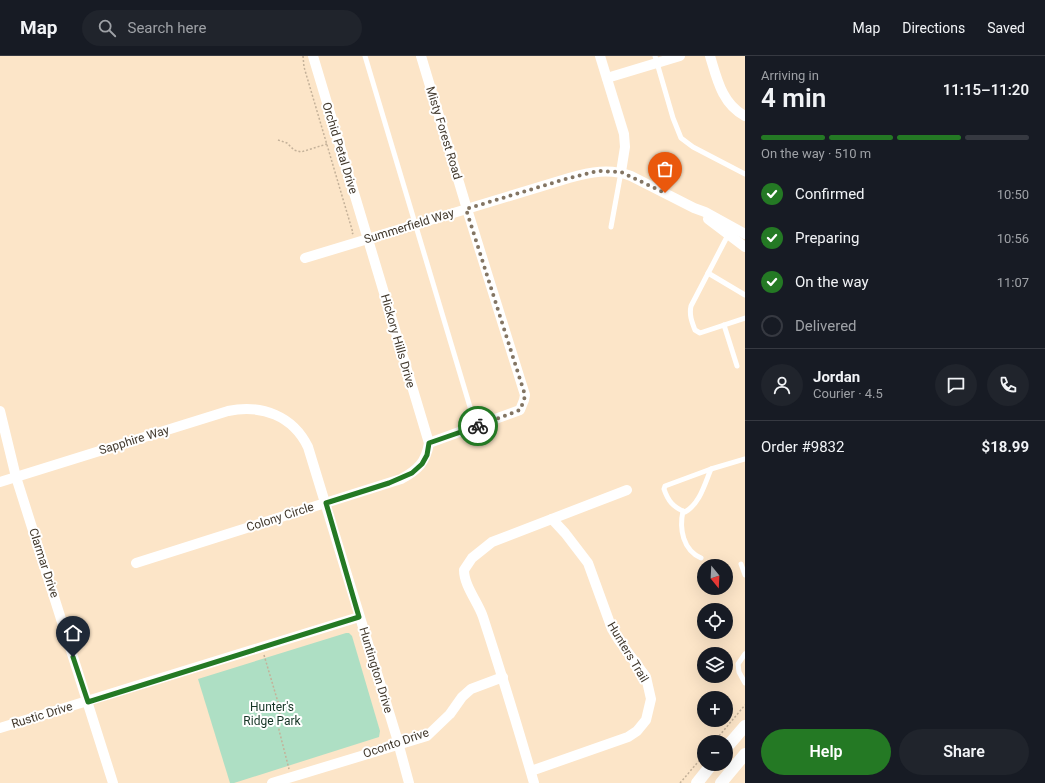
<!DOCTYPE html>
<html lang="en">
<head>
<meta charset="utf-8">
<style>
  :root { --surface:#171b24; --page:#20242c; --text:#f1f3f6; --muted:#9ea1a6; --line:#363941; --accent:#247924 }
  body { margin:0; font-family:Roboto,sans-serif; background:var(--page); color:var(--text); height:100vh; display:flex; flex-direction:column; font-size:15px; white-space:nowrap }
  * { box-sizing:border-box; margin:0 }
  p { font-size:13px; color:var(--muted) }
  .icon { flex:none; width:22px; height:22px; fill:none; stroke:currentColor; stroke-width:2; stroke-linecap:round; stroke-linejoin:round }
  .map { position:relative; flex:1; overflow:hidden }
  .side { display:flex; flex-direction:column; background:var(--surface); width:300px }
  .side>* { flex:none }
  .needle { width:26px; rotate:162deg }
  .buttons { position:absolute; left:697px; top:503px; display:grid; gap:8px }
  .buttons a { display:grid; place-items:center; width:36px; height:36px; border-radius:50%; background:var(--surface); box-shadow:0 4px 16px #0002; font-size:20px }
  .pin { position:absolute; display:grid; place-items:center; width:34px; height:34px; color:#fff; margin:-41px -17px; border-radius:50% 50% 50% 0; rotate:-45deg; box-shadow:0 0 4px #0007 }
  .pin .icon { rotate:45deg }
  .courier { position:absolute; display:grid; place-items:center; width:40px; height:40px; margin:-20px; border:3px solid #247924; border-radius:50%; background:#fff; color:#222; box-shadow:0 1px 5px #0007 }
  .summary em { font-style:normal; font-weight:600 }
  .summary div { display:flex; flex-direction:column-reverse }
  .summary { display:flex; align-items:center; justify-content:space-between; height:68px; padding:0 16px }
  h1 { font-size:26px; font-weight:600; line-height:30px }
  .bar { display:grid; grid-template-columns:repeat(4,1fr); gap:6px 4px; align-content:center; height:48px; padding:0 16px }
  .bar i { height:5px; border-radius:3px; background:var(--line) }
  .bar .active { background:var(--accent) }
  .bar p { grid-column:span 4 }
  .line { display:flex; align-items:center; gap:10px; padding:0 16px; border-top:1px solid var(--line) }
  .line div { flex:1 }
  .round { display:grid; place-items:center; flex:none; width:42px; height:42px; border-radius:21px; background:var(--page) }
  ol { padding:0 16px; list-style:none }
  li { display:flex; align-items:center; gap:12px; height:44px }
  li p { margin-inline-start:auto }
  li .icon { padding:4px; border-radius:50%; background:var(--accent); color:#fff; stroke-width:4 }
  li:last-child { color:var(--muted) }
  li i { width:22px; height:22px; border:2px solid var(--line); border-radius:50% }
  .cta { display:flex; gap:8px; margin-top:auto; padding:8px 16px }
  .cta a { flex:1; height:46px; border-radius:24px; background:var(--accent); color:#fff; font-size:16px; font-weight:600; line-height:46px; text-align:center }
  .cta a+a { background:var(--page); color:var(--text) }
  header { display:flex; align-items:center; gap:24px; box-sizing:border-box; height:56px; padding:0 20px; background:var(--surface); border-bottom:1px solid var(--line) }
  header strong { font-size:19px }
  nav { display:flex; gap:22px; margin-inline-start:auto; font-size:14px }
  .search { width:280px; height:36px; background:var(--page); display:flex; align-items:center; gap:10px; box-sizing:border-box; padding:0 14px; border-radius:22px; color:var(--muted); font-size:15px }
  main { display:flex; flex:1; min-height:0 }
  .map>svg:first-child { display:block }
  .green { fill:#aedfc4 }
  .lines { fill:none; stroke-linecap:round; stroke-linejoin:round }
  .path { stroke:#c4b199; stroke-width:1.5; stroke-dasharray:2 2; stroke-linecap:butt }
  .service { stroke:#fff; stroke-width:5 }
  .minor { stroke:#fff; stroke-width:10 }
  .tertiary { stroke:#fff; stroke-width:12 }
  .done { stroke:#837563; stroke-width:4; stroke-dasharray:0 7.2 }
  .route { stroke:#247924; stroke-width:5 }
  .labels { text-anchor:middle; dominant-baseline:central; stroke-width:4; stroke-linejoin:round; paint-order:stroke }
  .street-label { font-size:12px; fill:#42392d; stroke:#fff }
  .park-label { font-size:12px; fill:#163626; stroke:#fff }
</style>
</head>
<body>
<header>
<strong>Map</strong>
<div class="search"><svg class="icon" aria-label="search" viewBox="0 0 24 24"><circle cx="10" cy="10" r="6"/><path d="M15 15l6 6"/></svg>Search here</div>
<nav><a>Map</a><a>Directions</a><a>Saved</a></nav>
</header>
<main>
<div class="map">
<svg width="745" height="727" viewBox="0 0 745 727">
  <rect width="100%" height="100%" fill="#fce5c8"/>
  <polygon class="green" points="346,577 349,577 352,580 380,675 379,681 234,727 230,727 198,623"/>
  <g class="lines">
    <g class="path">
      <polyline points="303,0 304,11 353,177 352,178"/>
      <polyline points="278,84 287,87 294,94 301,96 327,88"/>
      <polyline points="264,599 280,653 279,674 289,713"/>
      <polyline points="714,686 745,649"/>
      <polyline points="680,727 704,699"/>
    </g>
    <g class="service">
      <polyline points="365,0 476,371"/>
      <polyline points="655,0 673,62 681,82 693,91 745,118"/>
      <polyline points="611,171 621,116"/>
      <path d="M729 177 691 250C689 259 692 266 695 274L700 277 745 262"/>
      <polyline points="708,217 745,239"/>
      <polyline points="724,269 737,310"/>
      <path d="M711 413C705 427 700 448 685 456 673 451 668 445 664 433L665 430Z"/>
      <polyline points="711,413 745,403"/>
      <path d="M683 455C679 473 683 494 701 502"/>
      <polyline points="741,508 745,519"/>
      <polyline points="745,598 738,608 739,616 745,627"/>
    </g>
    <g class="minor">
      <polyline points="421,0 467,153 525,339 524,344 520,354 429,387"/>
      <polyline points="600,0 624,78 625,91 621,116"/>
      <path d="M710 0C717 23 722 48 745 60"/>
      <polyline points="607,22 680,0"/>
      <polyline points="708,163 745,191"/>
      <path d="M305 202 569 122C590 116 610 112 631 120L694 152 705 156 745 178"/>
      <polyline points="0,355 16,421 113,727"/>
      <path d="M0 426 228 355C262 348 293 360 308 391L396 679 409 727"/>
      <path d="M136 507 401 423C418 414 426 406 429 387L313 0"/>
      <polyline points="0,672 359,561"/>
      <polyline points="531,715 628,681 637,675 646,664 651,643 646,621 618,583 612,573 588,507 565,477 552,463"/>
      <polyline points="272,727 427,680 450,658 462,641 471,633 503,621"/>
      <path d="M534 727C518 672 501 616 483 561 478 546 464 530 464 514L472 502 492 486 627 434"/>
    </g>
    <g class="tertiary">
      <polyline points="726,692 745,670"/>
      <polyline points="697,727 712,708"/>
      <polyline points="721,727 745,698"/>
    </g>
  </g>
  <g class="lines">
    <polyline class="done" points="478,370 520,354 524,344 525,339 466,153 569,122 598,115 621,116 665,137"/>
    <polyline class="route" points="73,601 88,646 359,561 326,447 389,427 412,417 422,408 427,399 429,387 478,370"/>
  </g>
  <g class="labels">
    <g class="street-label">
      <text transform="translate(444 77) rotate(73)">Misty Forest Road</text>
      <text transform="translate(340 92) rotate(73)">Orchid Petal Drive</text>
      <text transform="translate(409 170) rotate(-17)">Summerfield Way</text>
      <text transform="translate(398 285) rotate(74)">Hickory Hills Drive</text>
      <text transform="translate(134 384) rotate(-17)">Sapphire Way</text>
      <text transform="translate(280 461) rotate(-18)">Colony Circle</text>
      <text transform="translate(44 507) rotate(72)">Clarmar Drive</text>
      <text transform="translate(628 596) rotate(59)">Hunters Trail</text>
      <text transform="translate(376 614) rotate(73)">Huntington Drive</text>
      <text transform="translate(42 659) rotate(-17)">Rustic Drive</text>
      <text transform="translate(396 687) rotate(-19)">Oconto Drive</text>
    </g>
    <g class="park-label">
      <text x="272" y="651">Hunter's<tspan x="272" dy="14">Ridge Park</tspan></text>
    </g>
  </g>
</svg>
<div class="buttons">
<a><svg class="needle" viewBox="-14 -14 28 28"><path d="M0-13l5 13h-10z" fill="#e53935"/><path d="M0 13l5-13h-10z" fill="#9ea1a6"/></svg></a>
<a><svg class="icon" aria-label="locate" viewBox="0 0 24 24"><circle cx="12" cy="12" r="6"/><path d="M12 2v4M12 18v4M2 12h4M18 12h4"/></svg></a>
<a><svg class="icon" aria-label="layers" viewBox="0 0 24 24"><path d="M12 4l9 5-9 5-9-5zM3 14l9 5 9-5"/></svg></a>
<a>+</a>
<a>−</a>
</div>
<div class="pin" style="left:665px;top:137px;background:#ea580c"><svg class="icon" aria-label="bag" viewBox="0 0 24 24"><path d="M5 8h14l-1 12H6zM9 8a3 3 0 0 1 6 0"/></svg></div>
<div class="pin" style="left:73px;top:601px;background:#1f2937"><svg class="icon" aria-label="home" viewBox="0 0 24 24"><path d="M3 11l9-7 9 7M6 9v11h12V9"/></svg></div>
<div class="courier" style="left:478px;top:370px"><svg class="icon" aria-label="bike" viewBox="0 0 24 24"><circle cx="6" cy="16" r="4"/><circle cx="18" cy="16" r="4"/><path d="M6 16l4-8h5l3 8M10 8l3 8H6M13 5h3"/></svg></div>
</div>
<section class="side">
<div class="summary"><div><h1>4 min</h1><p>Arriving in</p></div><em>11:15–11:20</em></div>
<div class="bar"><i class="active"></i><i class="active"></i><i class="active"></i><i></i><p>On the way · 510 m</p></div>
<ol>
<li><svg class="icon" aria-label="check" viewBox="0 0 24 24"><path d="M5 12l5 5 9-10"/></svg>Confirmed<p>10:50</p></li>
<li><svg class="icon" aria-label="check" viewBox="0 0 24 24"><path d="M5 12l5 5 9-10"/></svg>Preparing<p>10:56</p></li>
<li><svg class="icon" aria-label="check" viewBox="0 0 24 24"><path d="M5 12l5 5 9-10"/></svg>On the way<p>11:07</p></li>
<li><i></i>Delivered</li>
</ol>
<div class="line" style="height:72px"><a class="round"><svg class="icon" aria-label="person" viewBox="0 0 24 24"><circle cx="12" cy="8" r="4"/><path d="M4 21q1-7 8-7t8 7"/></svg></a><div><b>Jordan</b><p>Courier · 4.5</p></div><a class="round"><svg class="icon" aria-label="chat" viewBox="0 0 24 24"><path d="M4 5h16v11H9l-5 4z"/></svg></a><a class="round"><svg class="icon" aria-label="phone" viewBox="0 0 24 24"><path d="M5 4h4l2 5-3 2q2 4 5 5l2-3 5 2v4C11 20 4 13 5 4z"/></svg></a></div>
<div class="line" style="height:52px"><div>Order #9832</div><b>$18.99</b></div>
<div class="cta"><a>Help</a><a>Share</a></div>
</section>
</main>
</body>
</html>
